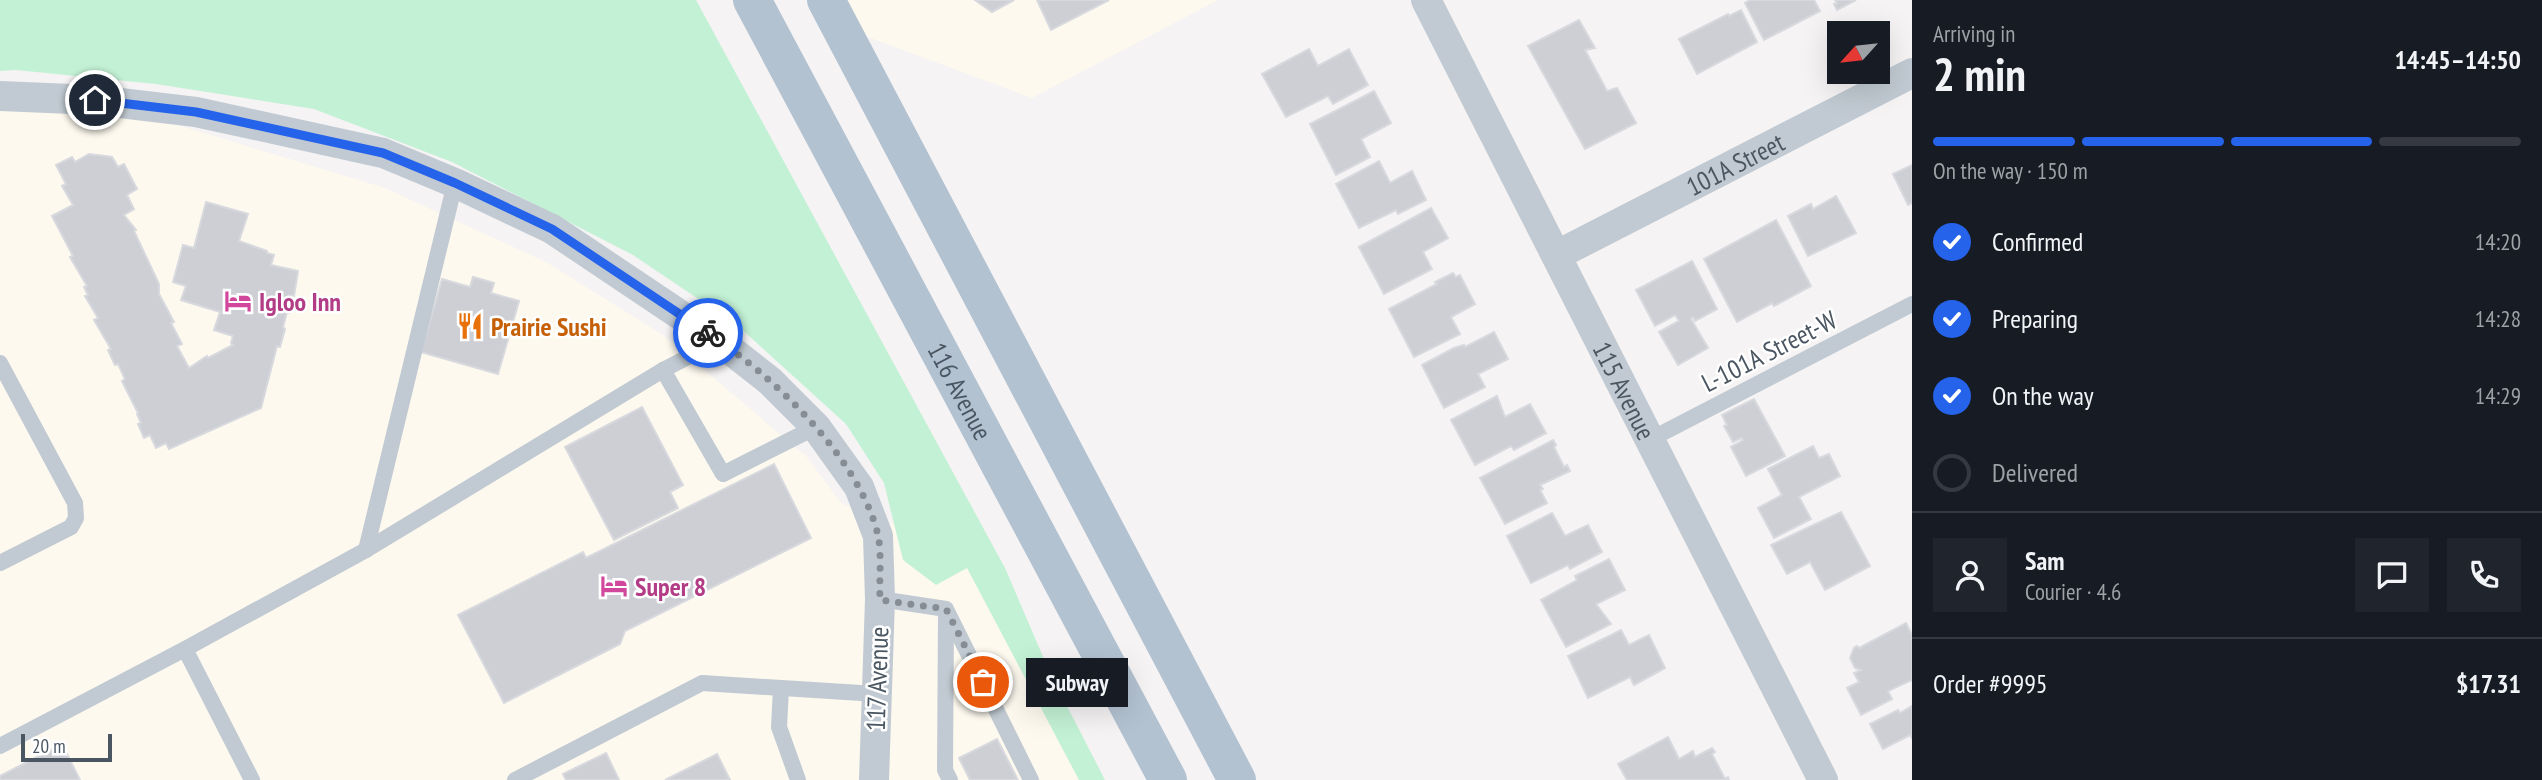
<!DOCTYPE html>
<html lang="en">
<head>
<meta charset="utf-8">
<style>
  :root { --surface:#171b24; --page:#20242c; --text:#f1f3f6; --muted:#9ea1a6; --line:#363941; --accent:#2563eb }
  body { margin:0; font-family:"PT Sans Narrow",sans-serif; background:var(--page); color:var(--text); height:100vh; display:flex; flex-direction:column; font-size:26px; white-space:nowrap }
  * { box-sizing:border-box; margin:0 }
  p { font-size:23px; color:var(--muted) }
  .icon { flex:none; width:38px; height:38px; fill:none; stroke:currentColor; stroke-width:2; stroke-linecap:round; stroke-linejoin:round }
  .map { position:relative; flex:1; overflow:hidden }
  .panel { display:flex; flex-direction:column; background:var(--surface); width:630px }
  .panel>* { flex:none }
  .needle { width:46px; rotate:243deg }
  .controls { position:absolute; left:1827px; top:21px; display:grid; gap:14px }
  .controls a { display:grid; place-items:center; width:63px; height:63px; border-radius:0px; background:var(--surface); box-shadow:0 7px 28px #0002; font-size:35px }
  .scale { position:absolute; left:21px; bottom:18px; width:91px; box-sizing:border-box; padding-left:7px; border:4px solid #4a5661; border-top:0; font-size:19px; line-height:24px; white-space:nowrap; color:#4a5661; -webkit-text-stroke:5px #fff; paint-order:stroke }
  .pin { position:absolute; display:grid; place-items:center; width:60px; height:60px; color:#fff; margin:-30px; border:4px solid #fff; border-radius:50%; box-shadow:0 2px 7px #0007 }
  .courier { position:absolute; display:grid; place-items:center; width:70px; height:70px; margin:-35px; border:5px solid #2563eb; border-radius:50%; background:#fff; color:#222; box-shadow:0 2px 9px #0007 }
  .bubble { position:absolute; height:49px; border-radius:0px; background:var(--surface); box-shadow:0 7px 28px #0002; font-size:23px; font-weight:800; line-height:49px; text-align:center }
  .summary em { font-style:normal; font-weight:800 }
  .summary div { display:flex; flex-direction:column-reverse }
  .summary { display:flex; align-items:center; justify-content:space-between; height:119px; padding:0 21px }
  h1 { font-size:46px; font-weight:800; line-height:52px }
  .bar { display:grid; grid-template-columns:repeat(4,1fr); gap:10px 7px; align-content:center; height:84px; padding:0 21px }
  .bar i { height:9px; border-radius:5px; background:var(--line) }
  .bar .active { background:var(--accent) }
  .bar p { grid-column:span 4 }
  .line { display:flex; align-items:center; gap:18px; padding:0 21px; border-top:2px solid var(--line) }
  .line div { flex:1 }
  .round { display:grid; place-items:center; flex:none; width:74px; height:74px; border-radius:0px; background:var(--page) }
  ol { padding:0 21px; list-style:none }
  li { display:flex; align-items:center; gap:21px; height:77px }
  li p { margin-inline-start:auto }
  li .icon { padding:7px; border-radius:50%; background:var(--accent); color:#fff; stroke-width:4 }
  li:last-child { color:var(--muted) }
  li i { width:38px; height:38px; border:4px solid var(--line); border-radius:50% }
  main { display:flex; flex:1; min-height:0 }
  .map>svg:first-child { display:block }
  .commercial { fill:#fdf9ef }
  .green { fill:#c3f1d5 }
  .building { fill:#cdcfd5; stroke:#d7d9de; stroke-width:2 }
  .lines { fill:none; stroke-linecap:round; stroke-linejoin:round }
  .service { stroke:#c1cad2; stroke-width:16 }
  .minor { stroke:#c1cad2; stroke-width:30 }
  .primary { stroke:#b3c2d1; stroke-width:38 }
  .done { stroke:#868d94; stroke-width:7; stroke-dasharray:0 12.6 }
  .route { stroke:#2563eb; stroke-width:9 }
  .labels { text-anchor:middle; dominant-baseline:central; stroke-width:5; stroke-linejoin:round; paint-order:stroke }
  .street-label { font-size:26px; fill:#4a5661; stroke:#fff }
  .hotel-label { font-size:26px; font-weight:bold; fill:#b23c85; stroke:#fff; text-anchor:start }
  .food-label { font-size:26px; font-weight:bold; fill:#c56008; stroke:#fff; text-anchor:start }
</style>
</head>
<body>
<main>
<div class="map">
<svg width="1912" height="780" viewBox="0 0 1912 780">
  <rect width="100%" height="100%" fill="#f5f3f3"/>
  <g class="commercial">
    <polygon points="826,0 1218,0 1032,98 841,27"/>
    <polygon points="0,96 95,100 385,188 546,262 663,335 807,457 841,503 960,551 1093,780 0,780"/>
  </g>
  <polygon class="green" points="0,0 696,0 1005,568 1050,673 1105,780 1079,780 967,568 936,585 903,560 884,483 846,424 737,325 633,255 452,162 314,109 156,84 16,70 0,71"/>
  <g class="building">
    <polygon points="975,0 1014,0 992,12"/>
    <polygon points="1037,0 1109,0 1051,30"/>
    <polygon points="1750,0 1814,0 1820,11 1764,40 1745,3"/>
    <polygon points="1835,0 1856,0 1837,10 1834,4 1837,3"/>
    <polygon points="1741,10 1757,42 1697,74 1679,39 1728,14 1729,16"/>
    <polygon points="1579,20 1595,48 1585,50 1607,91 1617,88 1636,123 1585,149 1528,46"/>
    <polygon points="1309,49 1318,66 1349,49 1368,85 1333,104 1328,96 1286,117 1262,74"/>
    <polygon points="1374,91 1391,123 1361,139 1370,157 1336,175 1310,124"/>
    <polygon points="89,154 112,157 118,167 124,164 137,189 127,195 134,209 124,215 136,230 134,231 159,284 159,294 174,322 171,323 182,344 177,346 189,368 207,356 208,358 233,345 231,343 233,336 214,330 220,312 181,300 186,286 173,282 183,245 194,248 206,202 248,214 239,241 267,251 267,253 274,255 271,265 298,271 294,296 291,295 288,303 292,304 289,313 287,312 283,327 285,329 280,347 277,346 261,408 169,449 166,443 156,448 150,435 144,438 138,424 141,423 137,414 138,413 122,381 125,379 118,364 115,365 108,350 111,349 94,320 98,318 85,296 88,295 84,287 87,286 70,257 73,256 52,216 73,205 62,186 66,184 56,165 72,157 75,162"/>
    <polygon points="1379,161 1390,183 1412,171 1426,200 1398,214 1396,210 1359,228 1336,184"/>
    <polygon points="1912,165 1912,203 1908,205 1893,174"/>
    <polygon points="1836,196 1856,233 1808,256 1788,216 1811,204 1813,209"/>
    <polygon points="1431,208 1448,238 1423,252 1432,269 1384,294 1359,247"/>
    <polygon points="1776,220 1811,286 1774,306 1772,303 1737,322 1704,259"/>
    <polygon points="1692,261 1717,309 1695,321 1693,317 1691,319 1708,348 1678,365 1659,332 1679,321 1675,315 1655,326 1636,290"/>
    <polygon points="1453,273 1456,277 1460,275 1475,304 1451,317 1460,334 1414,357 1389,309 1437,284 1435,282"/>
    <polygon points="473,277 494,283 491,293 519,301 498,374 421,352 442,279 470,287"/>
    <polygon points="1494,332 1508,359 1478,374 1485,387 1444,408 1422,365 1454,348 1464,345 1465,347"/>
    <polygon points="1497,396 1505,417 1530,404 1546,433 1514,450 1511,446 1475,465 1451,420"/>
    <polygon points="1754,399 1785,456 1746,476 1731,447 1743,440 1741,438 1733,442 1724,426 1727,425 1722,415"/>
    <polygon points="642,407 683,485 670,492 678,508 614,540 565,447"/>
    <polygon points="1553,440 1556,445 1554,447 1564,467 1567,465 1570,471 1540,485 1543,489 1540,490 1547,503 1505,524 1480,478"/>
    <polygon points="1813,446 1819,458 1829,454 1840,476 1799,497 1811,519 1774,538 1758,508 1782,495 1768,469"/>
    <polygon points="774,464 811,538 625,631 620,644 504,703 458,615 583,552 586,558"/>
    <polygon points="1841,512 1870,566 1825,590 1810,562 1787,574 1771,545"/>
    <polygon points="1552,513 1565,536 1588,525 1602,552 1570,569 1568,565 1531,583 1507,536"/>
    <polygon points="1609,559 1625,590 1596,604 1611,624 1566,647 1541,600 1577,580 1575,576"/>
    <polygon points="1906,623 1912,635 1912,680 1888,691 1892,699 1861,715 1847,688 1859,682 1854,673 1861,670 1855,668 1850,658 1854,648 1857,646 1859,648"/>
    <polygon points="1621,630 1629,645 1649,635 1665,668 1634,685 1630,677 1588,698 1568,656"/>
    <polygon points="1912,706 1912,738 1910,735 1883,749 1870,724 1898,710 1900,713"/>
    <polygon points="1668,737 1679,759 1693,751 1695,757 1712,748 1715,752 1712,754 1725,779 1728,777 1729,780 1627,780 1618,764"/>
    <polygon points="997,739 1018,780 970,780 959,758"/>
    <polygon points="62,744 80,780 0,780 0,776"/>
    <polygon points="606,753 619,780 566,780 563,774"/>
    <polygon points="717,754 730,780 665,780"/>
  </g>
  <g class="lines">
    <g class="service">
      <polyline points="0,363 75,503 76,518 71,527 0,563"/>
      <polyline points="663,370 723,474 816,427"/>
      <polyline points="1649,440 1912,304"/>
      <polyline points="366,550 455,183"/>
      <polyline points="880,599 946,609 1031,780"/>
      <polyline points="946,615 945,770 950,780"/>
      <polyline points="185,649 252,780"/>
      <polyline points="781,688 779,727 798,780"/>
      <polyline points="0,746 185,649 366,550 663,370 719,341"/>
      <polyline points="515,780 702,683 877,694"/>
    </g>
    <g class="minor">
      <path id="s1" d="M1426 0 1823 780"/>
      <polyline points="0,96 95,100 196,112 383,153 455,183 552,229 719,341 770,381 816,427 859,487 878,536 880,599 874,780"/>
      <path id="s2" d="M1557 255 1912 73"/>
    </g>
    <g class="primary">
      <path id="s3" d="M752 0 1168 780"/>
      <polyline points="826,0 1237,780"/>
    </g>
  </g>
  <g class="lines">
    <path class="done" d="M708 333C773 376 859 457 878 535 882 555 879 579 880 600L946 609 983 682"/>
    <polyline class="route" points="95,100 196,112 383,153 455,183 552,229 708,333"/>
  </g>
  <defs>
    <symbol id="hotel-bare" viewBox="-9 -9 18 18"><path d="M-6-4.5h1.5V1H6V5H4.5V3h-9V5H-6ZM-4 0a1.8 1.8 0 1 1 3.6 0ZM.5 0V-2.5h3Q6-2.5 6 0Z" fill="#d1479c" stroke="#fff" stroke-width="2.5" paint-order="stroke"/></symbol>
    <symbol id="restaurant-bare" viewBox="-9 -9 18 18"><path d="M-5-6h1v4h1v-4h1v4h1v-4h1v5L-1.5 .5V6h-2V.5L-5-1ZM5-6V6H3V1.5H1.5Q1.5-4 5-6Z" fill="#e8710a" stroke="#fff" stroke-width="2.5" paint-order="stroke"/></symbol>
  </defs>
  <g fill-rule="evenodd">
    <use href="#hotel-bare" x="219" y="282" width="38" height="38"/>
    <use href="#restaurant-bare" x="451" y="307" width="38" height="38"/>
    <use href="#hotel-bare" x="595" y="567" width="38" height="38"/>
  </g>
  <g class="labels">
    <g class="street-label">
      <text stroke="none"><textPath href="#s2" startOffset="200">101A Street</textPath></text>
      <text transform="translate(1769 351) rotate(-27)">L-101A Street-W</text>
      <text stroke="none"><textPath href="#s3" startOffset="443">116 Avenue</textPath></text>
      <text stroke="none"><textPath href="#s1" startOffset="438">115 Avenue</textPath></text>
      <text transform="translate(877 679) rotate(-88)">117 Avenue</text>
    </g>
    <g class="hotel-label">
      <text x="259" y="301">Igloo Inn</text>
      <text x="635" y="586">Super 8</text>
    </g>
    <g class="food-label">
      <text x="491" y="326">Prairie Sushi</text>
    </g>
  </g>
</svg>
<div class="controls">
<a><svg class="needle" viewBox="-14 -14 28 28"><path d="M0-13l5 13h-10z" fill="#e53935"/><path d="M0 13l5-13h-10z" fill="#9ea1a6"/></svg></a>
</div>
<div class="scale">20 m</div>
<div class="pin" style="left:983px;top:682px;background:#ea580c"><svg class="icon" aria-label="bag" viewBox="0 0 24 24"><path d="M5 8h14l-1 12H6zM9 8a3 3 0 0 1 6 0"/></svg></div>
<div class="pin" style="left:95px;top:100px;background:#1f2937"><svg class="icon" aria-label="home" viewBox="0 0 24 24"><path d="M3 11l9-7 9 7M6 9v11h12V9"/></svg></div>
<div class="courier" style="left:708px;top:333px"><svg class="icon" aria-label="bike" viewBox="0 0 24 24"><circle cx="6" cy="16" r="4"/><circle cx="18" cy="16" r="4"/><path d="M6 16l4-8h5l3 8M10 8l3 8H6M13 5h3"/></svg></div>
<div class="bubble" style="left:1026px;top:658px;width:102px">Subway</div>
</div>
<section class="panel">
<div class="summary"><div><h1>2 min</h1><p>Arriving in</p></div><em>14:45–14:50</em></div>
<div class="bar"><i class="active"></i><i class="active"></i><i class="active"></i><i></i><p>On the way · 150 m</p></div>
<ol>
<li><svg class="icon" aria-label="check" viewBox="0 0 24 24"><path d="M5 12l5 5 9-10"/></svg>Confirmed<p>14:20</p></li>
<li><svg class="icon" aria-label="check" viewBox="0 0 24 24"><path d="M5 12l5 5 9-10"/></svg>Preparing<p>14:28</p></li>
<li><svg class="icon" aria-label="check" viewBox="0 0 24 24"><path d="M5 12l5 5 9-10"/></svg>On the way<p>14:29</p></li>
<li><i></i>Delivered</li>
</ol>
<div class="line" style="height:126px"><a class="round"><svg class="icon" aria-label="person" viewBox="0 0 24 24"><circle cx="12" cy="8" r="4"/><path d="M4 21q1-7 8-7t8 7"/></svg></a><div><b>Sam</b><p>Courier · 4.6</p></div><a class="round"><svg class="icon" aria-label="chat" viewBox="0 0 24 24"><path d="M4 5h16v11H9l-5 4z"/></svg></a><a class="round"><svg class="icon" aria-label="phone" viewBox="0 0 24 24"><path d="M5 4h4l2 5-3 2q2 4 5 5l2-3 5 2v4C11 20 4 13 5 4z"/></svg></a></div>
<div class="line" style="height:91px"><div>Order #9995</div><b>$17.31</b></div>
</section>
</main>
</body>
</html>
